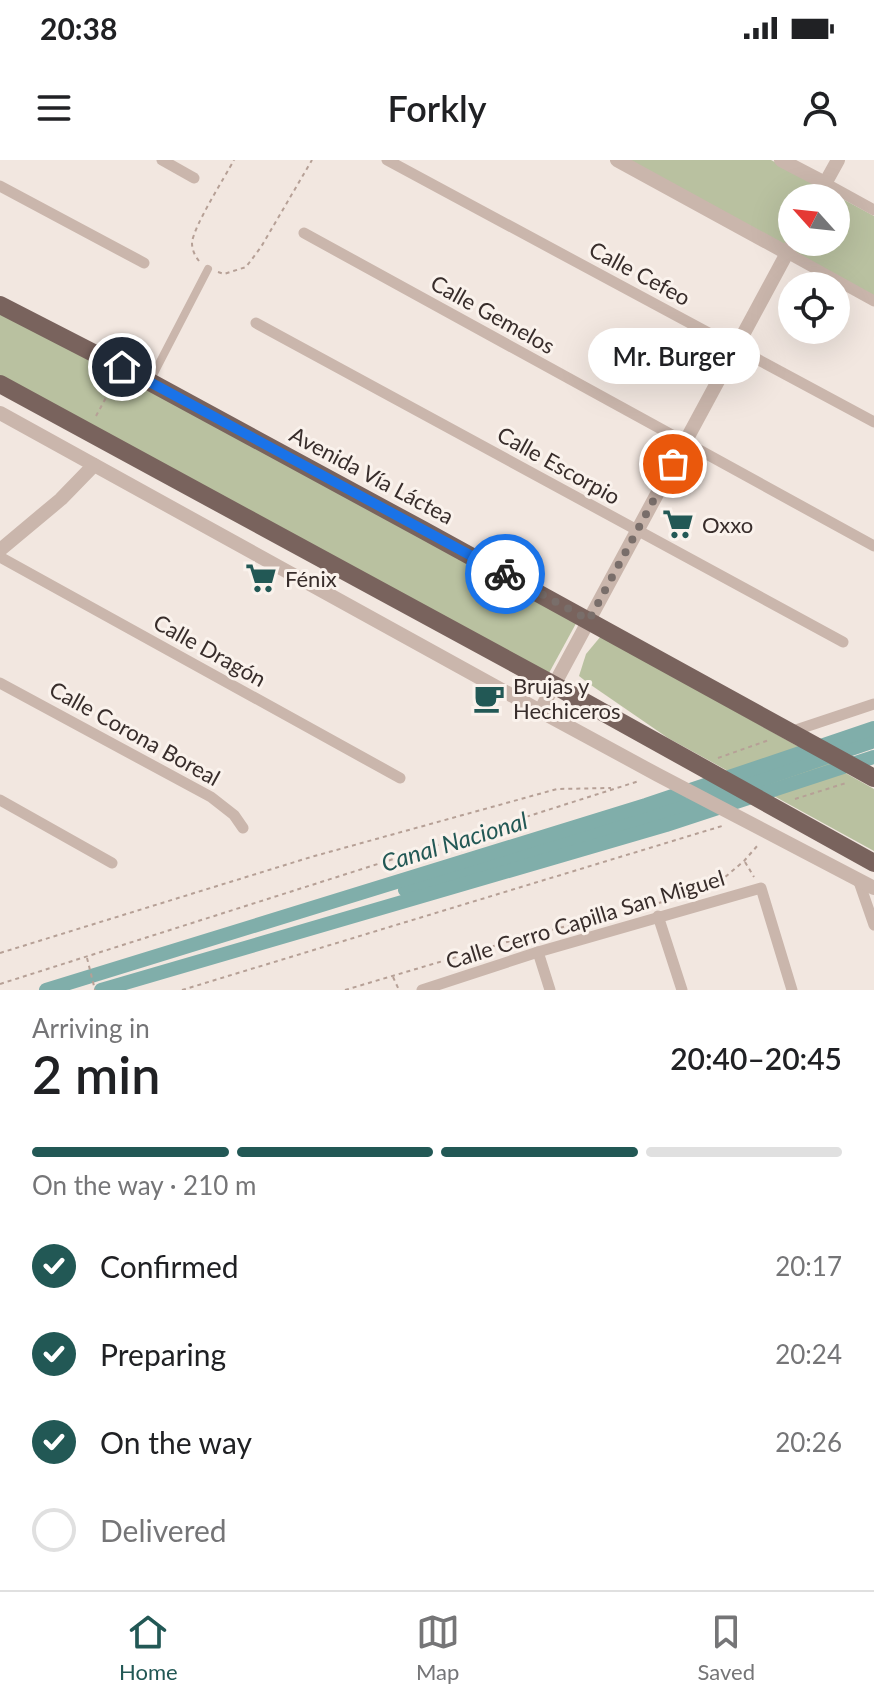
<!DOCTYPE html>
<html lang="en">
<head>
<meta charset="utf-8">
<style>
  :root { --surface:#fff; --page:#f2f2f2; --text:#202124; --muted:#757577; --line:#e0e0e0; --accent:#225855 }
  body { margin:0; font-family:Lato,sans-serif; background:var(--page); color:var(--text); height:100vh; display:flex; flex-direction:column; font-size:30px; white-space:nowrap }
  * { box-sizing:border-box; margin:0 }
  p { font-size:26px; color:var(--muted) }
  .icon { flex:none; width:44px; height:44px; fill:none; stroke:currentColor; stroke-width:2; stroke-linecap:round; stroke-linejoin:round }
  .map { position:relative; height:830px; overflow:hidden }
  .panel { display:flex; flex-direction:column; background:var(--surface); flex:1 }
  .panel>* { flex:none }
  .needle { width:52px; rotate:297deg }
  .controls { position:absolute; left:778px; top:24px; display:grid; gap:16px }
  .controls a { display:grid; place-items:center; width:72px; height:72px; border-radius:50%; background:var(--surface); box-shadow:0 8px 32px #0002; font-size:40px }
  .pin { position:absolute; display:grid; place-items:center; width:68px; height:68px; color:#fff; margin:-34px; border:4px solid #fff; border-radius:50%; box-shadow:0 2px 8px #0007 }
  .courier { position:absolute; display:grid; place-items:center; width:80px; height:80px; margin:-40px; border:6px solid #1a73e8; border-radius:50%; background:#fff; color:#222; box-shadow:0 2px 10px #0007 }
  .bubble { position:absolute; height:56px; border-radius:28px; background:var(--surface); box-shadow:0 8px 32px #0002; font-size:26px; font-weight:600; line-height:56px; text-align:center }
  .overview em { font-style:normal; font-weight:600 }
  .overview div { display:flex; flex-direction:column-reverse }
  .overview { display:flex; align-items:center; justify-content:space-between; height:136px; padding:0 32px }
  h1 { font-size:52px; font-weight:600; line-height:60px }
  .bar { display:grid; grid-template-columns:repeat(4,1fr); gap:12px 8px; align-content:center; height:96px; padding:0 32px }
  .bar i { height:10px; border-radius:6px; background:var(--line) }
  .bar .active { background:var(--accent) }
  .bar p { grid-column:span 4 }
  ol { padding:0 32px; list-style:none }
  li { display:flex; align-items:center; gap:24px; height:88px }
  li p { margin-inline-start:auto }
  li .icon { padding:8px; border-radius:50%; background:var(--accent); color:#fff; stroke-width:4 }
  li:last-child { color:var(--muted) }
  li i { width:44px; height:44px; border:4px solid var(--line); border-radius:50% }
  .status { display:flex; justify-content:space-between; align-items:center; height:56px; padding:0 40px; background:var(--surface); direction:ltr }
  .status svg { height:22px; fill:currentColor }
  header { display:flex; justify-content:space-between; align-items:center; height:104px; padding:0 32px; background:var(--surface); font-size:36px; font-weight:600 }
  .tab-bar { display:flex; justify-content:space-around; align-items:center; height:112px; border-top:2px solid var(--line); background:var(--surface); font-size:22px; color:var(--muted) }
  .tab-bar a { display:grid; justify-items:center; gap:4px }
  .tab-bar .active { color:var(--accent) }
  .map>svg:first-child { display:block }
  .green { fill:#b9c1a0; fill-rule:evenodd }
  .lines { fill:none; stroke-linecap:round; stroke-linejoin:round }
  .canal { stroke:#80aeaa; stroke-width:14 }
  .path { stroke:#b6a096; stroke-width:2; stroke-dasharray:4 4; stroke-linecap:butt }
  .pedestrian { stroke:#cab6ac; stroke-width:8 }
  .minor { stroke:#cab6ac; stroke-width:11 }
  .tertiary { stroke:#cab6ac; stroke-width:14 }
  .primary { stroke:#79635d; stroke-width:18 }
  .done { stroke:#796e6a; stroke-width:8; stroke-dasharray:0 14.4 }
  .route { stroke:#1a73e8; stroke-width:10 }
  .labels { text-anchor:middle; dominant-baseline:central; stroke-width:6; stroke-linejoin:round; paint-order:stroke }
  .street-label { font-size:22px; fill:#382d2b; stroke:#faf2ec }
  .poi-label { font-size:22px; fill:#382d2b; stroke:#faf2ec; text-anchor:start }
  .water-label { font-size:24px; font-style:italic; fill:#225855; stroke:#faf2ec }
</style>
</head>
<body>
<div class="status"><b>20:38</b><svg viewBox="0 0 49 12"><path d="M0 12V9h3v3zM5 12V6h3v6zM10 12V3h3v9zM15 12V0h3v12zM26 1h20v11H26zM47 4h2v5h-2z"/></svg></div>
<header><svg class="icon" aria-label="menu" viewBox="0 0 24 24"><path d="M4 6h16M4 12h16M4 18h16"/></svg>Forkly<svg class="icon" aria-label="person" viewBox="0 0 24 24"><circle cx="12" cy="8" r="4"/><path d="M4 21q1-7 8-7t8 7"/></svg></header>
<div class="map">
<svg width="874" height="830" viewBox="0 0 874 830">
  <rect width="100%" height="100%" fill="#f2e7e0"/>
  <g class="green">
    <path d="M624 0H771L874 56V136ZM792 38H836V82H792Z"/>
    <polygon points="0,150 579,458 549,513 0,215"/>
    <polygon points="601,476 874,629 874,691 668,578 588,523 579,516 586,494"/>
  </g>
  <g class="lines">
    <g class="canal">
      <polyline points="405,730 688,645 874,581"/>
      <polyline points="46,830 646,645 874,568"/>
      <polyline points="101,830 666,665 874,597"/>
    </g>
    <g class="path">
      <path d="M199 101C195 96 192 90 192 83 193 67 225 17 234 0"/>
      <polyline points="218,112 224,114 246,107 261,87 312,0"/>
      <polyline points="96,256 114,223"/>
      <polyline points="718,598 769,580"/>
      <polyline points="795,639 846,623"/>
      <polyline points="745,702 754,717"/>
      <polyline points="659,743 718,723 744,701 758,685"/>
      <polyline points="0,793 311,697 557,629 611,628"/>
      <polyline points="87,798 95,830"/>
      <polyline points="393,817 399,830"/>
      <polyline points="0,824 639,621"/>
      <polyline points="182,830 722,666"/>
      <polyline points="345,830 524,777 653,744"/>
    </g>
    <polyline class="pedestrian" points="150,221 208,109"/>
    <g class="minor">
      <polyline points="162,0 194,18"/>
      <polyline points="387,0 874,262"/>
      <polyline points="825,23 874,50"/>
      <polyline points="0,26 144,103"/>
      <polyline points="304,73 874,386"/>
      <polyline points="787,93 874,141"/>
      <polyline points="256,163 843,482"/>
      <polyline points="0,397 400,618"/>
      <polyline points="0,523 211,637 234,655 243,668"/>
      <polyline points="790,572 874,544"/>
      <polyline points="0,640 112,703"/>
      <polyline points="858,719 874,765"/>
      <polyline points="658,756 682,830"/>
      <polyline points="538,792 550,830"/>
      <polyline points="422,830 538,792 761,728 792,830"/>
    </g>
    <g class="tertiary">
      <polyline points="617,0 787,93"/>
      <polyline points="781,0 825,23"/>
      <polyline points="817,38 838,0"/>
      <polyline points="0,253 540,551 658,615 874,728"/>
      <polyline points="0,390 61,339 94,305"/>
      <polyline points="540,551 793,82"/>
    </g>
    <g class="primary">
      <polyline points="0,145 150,222 423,370 874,618"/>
      <polyline points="0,224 554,525 874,703"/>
    </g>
  </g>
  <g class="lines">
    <polyline class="done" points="505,414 589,460 673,304"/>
    <polyline class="route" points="122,207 505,414"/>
  </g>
  <defs>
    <symbol id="supermarket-bare" viewBox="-9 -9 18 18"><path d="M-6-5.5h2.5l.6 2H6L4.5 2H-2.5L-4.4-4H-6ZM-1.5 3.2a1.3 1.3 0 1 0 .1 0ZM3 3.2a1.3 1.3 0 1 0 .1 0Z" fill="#225855" stroke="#faf2ec" stroke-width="2.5" paint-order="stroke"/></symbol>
    <symbol id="cafe-bare" viewBox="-9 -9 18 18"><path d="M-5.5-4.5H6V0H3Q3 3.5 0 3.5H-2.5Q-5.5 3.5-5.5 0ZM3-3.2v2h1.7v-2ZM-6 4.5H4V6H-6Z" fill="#225855" stroke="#faf2ec" stroke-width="2.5" paint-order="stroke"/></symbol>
  </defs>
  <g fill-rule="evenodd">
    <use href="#supermarket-bare" x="656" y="342" width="44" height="44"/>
    <use href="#supermarket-bare" x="239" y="396" width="44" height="44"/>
    <use href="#cafe-bare" x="467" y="516" width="44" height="44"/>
  </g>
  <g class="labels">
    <g class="street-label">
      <text transform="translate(640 113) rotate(28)">Calle Cefeo</text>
      <text transform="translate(493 154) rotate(29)">Calle Gemelos</text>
      <text transform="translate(559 305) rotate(29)">Calle Escorpio</text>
      <text transform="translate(372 315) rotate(28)">Avenida Vía Láctea</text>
      <text transform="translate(210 490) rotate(29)">Calle Dragón</text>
      <text transform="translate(135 573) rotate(29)">Calle Corona Boreal</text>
      <text transform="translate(585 759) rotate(-17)">Calle Cerro Capilla San Miguel</text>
    </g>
    <g class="poi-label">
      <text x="702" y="364">Oxxo</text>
      <text x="285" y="418">Fénix</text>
      <text x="513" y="525">Brujas y<tspan x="513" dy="25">Hechiceros</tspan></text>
    </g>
    <g class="water-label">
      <text transform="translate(454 681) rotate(-17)">Canal Nacional</text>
    </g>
  </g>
</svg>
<div class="controls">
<a><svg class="needle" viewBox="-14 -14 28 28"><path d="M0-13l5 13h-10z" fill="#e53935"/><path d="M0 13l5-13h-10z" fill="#757577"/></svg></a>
<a><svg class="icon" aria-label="locate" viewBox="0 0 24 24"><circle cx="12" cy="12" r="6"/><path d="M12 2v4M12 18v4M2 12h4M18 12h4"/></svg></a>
</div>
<div class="pin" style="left:673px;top:304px;background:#ea580c"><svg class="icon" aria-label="bag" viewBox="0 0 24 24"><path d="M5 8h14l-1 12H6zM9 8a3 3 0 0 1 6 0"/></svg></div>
<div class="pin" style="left:122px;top:207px;background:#1f2937"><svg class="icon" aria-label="home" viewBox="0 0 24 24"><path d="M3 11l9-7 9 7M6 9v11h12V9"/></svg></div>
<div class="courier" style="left:505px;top:414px"><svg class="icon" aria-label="bike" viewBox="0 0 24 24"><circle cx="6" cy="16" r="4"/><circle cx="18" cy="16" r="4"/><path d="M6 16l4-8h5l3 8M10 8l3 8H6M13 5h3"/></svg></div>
<div class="bubble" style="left:588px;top:168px;width:172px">Mr. Burger</div>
</div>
<section class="panel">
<div class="overview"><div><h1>2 min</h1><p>Arriving in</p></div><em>20:40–20:45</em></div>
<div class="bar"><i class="active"></i><i class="active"></i><i class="active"></i><i></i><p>On the way · 210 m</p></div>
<ol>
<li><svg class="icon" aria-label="check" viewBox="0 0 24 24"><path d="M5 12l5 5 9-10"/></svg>Confirmed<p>20:17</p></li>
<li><svg class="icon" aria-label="check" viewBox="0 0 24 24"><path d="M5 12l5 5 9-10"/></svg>Preparing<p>20:24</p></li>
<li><svg class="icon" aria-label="check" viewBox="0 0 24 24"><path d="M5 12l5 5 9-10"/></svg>On the way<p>20:26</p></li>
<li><i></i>Delivered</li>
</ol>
</section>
<nav class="tab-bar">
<a class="active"><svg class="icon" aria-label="home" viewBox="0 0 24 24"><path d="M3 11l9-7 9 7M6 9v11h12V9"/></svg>Home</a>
<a><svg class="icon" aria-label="map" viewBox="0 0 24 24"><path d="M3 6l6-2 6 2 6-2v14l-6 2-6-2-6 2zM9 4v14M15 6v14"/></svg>Map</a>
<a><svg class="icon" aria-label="saved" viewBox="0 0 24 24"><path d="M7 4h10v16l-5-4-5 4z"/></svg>Saved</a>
</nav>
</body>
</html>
